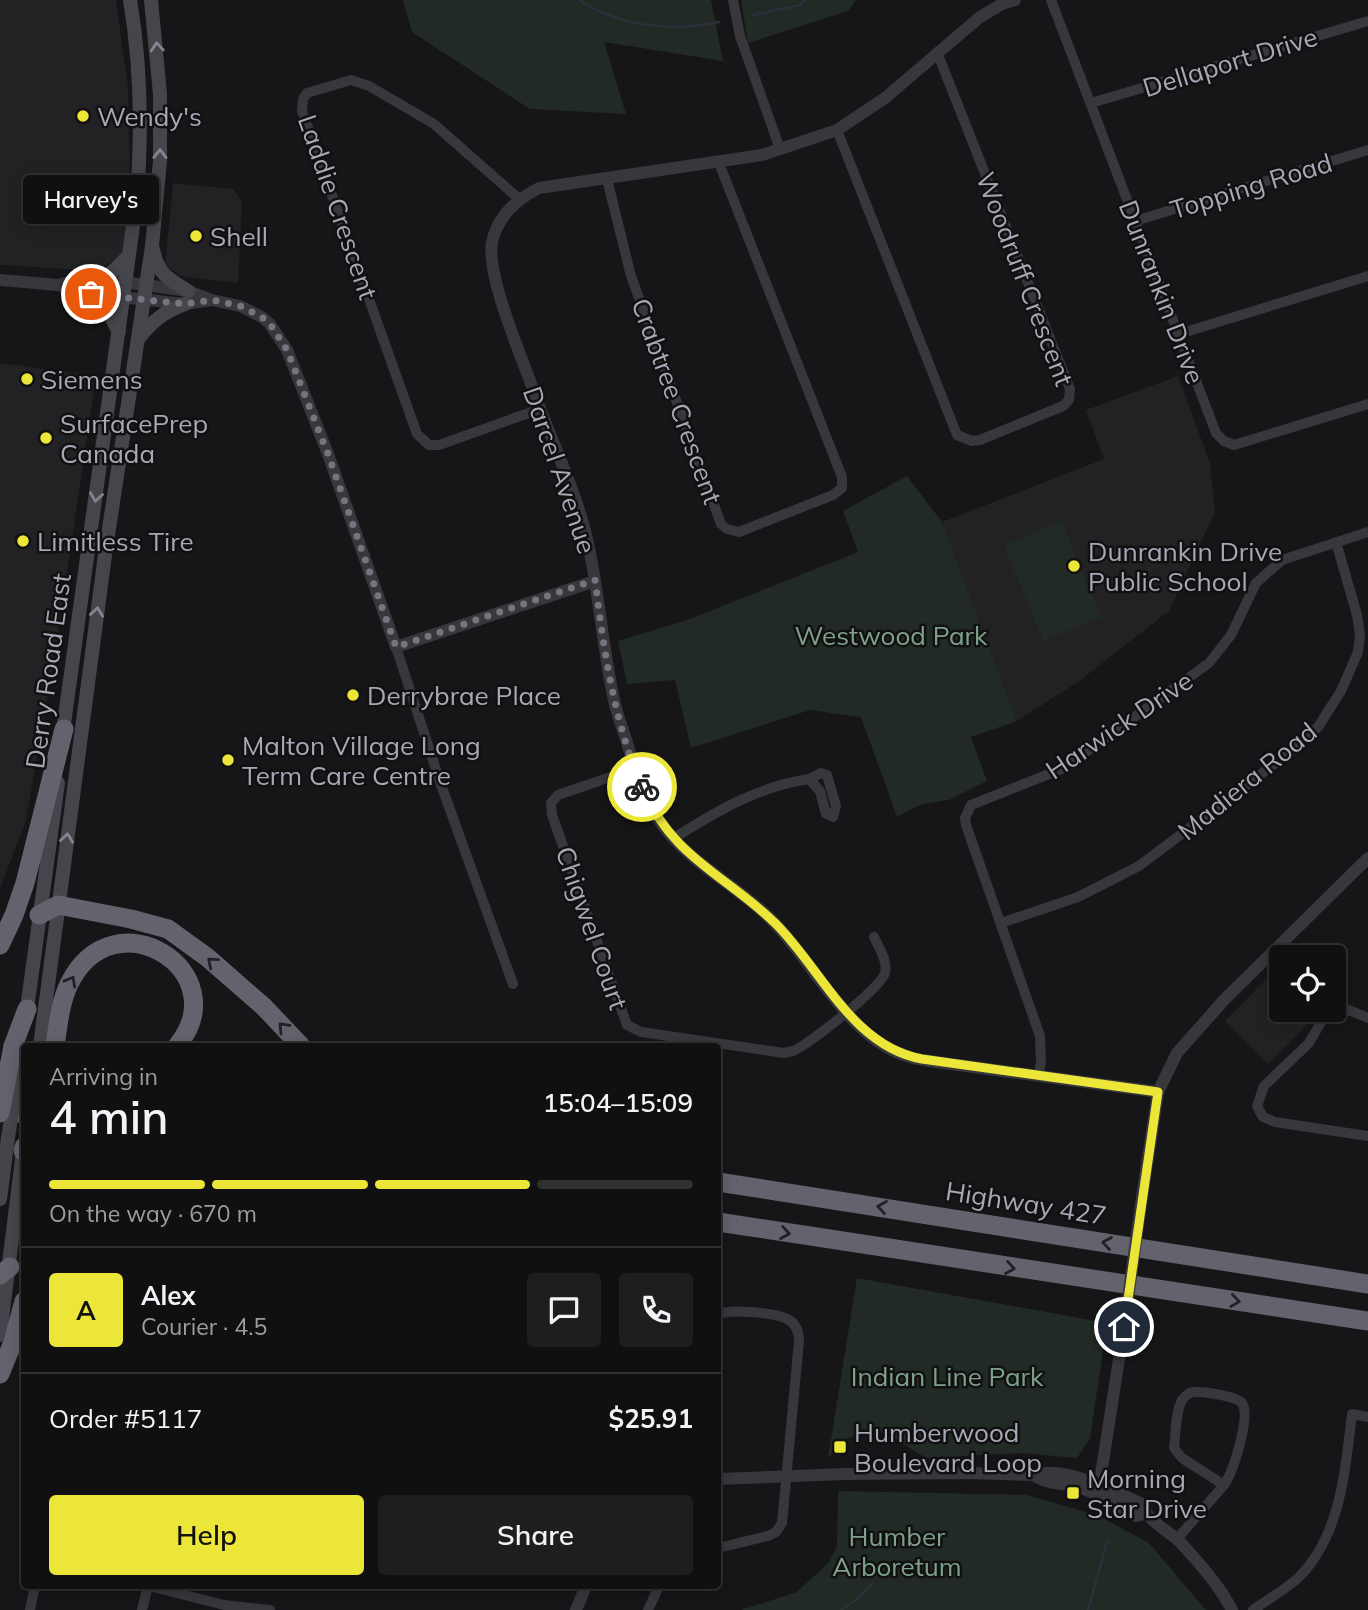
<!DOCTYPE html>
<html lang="en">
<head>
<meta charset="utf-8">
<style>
  :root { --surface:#101011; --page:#1e1e1f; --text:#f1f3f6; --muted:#9c9d9f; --line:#303031; --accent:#ece638 }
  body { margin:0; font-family:Mulish,sans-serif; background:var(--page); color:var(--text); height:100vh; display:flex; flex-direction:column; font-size:26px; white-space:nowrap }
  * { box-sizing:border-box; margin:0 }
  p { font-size:23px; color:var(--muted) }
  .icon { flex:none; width:38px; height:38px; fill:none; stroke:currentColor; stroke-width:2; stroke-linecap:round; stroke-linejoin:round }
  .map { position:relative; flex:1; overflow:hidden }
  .details { position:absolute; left:21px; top:1043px; width:700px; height:546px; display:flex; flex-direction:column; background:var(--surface); border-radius:7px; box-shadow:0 4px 18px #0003,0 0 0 2px var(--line) }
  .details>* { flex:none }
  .buttons { position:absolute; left:1269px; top:945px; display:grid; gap:14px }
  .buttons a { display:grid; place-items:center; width:77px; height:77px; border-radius:7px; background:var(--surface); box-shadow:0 4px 18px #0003,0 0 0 2px var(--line); font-size:35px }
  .pin { position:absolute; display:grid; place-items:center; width:60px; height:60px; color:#fff; margin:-30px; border:4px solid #fff; border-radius:50%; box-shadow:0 2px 7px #0007 }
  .courier { position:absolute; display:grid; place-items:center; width:70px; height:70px; margin:-35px; border:5px solid #ece638; border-radius:50%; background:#fff; color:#222; box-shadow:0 2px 9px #0007 }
  .bubble { position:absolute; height:49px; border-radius:7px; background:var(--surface); box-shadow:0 4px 18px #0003,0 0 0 2px var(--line); font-size:23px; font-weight:600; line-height:49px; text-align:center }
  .summary em { font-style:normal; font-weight:600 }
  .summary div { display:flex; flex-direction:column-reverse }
  .summary { display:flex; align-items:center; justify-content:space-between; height:119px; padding:0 28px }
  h1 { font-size:46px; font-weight:600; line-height:52px }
  .bar { display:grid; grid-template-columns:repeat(4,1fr); gap:10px 7px; align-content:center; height:84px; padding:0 28px }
  .bar i { height:9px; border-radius:5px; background:var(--line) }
  .bar .current { background:var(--accent) }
  .bar p { grid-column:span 4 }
  .line { display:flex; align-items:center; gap:18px; padding:0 28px; border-top:2px solid var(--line) }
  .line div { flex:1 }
  .round { display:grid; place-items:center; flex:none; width:74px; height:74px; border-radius:7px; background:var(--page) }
  .cta { display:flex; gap:14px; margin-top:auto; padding:14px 28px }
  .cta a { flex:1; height:80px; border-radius:7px; background:var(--accent); color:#111; font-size:28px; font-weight:600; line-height:80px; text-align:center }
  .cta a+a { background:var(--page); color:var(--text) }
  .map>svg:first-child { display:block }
  .built { fill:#222224 }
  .green { fill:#222a26 }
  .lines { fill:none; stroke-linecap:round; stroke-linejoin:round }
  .stream { stroke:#2c303b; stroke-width:2.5 }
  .minor { stroke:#37373c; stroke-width:10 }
  .tertiary { stroke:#37373c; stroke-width:12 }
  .secondary { stroke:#45454c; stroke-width:14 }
  .motorway { stroke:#63636d; stroke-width:19 }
  .tertiary-bridge { stroke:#37373c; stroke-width:12 }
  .secondary-bridge { stroke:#45454c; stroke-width:14 }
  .motorway-bridge { stroke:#63636d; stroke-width:19 }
  .oneway { stroke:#858592 }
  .oneway2 { stroke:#212124 }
  .done { stroke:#75757f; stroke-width:7; stroke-dasharray:0 12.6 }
  .route { stroke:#ece638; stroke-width:9 }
  .poi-dot { fill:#ece638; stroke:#111112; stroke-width:2.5 }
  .labels { text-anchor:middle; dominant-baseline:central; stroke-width:5; stroke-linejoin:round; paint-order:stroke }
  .street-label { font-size:26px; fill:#a8a8b7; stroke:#111112 }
  .poi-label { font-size:26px; fill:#a8a8b7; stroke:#111112; text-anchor:start }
  .park-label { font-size:26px; fill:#7fa18c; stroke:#111112 }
</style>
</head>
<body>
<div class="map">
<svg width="1368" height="1610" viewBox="0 0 1368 1610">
  <rect width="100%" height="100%" fill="#161517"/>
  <g class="built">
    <polygon points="0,0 116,0 128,88 130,184 125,242 120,257 96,271 0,265"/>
    <polygon points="173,183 233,189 242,202 238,283 180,276 165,265"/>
    <polygon points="0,363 96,376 55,654 26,820 0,889"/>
    <polygon points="1178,376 1210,463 1215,512 1169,611 1078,682 1017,721 942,522 1104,459 1086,410"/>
    <polygon points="1273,972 1281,980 1281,1010 1313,1010 1307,1025 1268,1064 1225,1021"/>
  </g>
  <g class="green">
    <polygon points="403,0 711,0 723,61 604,42 626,114 530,109 412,32"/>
    <polygon points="741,0 856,0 848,11 748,43"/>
    <polygon points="907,476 942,522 1017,721 971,737 987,781 949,800 922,804 897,817 861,717 810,710 691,748 675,680 627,684 618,641 690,619 858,552 843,511"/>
    <polygon points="1062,521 1101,617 1043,641 1004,545"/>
    <polygon points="857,1278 1107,1323 1090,1439 1077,1458 1022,1453 926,1458 890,1436 876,1431 848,1438 828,1458"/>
    <polygon points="838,1491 1026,1495 1097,1515 1149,1543 1206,1610 741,1610 797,1592 828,1563 837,1546"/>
  </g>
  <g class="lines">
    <g class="stream">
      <path d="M579 0C621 27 672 32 719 22"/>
      <polyline points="753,15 800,5 805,0"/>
      <polyline points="841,1610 860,1597 873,1583"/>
      <polyline points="1088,1610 1107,1542"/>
    </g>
    <g class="minor">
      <polyline points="733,0 740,36 780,149"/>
      <polyline points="1051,0 1216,433 1224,441 1234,445 1368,404"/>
      <polyline points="1091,103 1368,21"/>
      <polyline points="837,130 957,435 972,441 980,440 1063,406 1069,400 1070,389 937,52"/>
      <polyline points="607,179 631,276 721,524 727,529 739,532 833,495 842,488 842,477 719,163"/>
      <polyline points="518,198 434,124 369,86 351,80 307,93 303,99 302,111 417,434 429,445 439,445 540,409"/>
      <polyline points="1135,221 1368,150"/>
      <polyline points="1179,334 1368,276"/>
      <polyline points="396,647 440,782 513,984"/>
      <path d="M634 769 558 795 551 803 552 815 627 1025 641 1032 784 1053 793 1051C808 1045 882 987 885 973 888 961 879 948 874 937"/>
      <path d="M674 838C715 812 759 786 809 779L820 791 826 814 833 817 836 806 827 775 821 773 809 779"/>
      <polyline points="1001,923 1078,897 1139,866 1289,753 1318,727 1341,691 1358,652 1360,635 1357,615 1336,542"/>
      <polyline points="1270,954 1281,965"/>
      <polyline points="1334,1004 1368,1018"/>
      <polyline points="1328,1010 1309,1043 1264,1086 1257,1106 1263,1117 1275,1122 1368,1136"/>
      <polyline points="1038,1076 1041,1063 1040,1036 966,825 965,818 971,805 1064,768 1209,663 1231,635 1256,583 1282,560 1368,532"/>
      <path d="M718 1315C729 1308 772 1313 785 1318 795 1322 799 1331 799 1341L782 1523 776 1532 768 1536 718 1548"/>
      <path d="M1177 1539 1224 1485 1182 1458 1174 1448C1176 1434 1175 1413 1182 1400 1184 1397 1186 1395 1190 1393 1198 1390 1236 1396 1242 1403 1251 1417 1233 1472 1224 1485"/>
      <polyline points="149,1586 224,1605 270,1610"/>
      <polyline points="30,1610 35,1586"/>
      <polyline points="142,1610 148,1586"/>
      <polyline points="648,1610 659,1586"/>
      <path d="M1253 1610C1267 1600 1284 1590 1297 1579 1341 1537 1345 1470 1352 1414L1368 1417"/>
    </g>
    <g class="tertiary">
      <path d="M1015 0 1002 4 980 17 885 98 837 130 762 155 539 188C517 199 498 216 492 242 486 275 521 355 533 389 550 439 575 487 587 539 599 590 602 644 613 695 616 713 623 729 628 746 635 771 644 798 658 819 685 859 726 879 761 910 810 952 845 1039 910 1057 918 1060 928 1060 936 1062L1158 1092"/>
      <polyline points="0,280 58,285 77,280 124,282 188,291 212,300 240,306 262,317 270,324 287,350 328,454 396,647 595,581"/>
      <polyline points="58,285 75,292 185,304 211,300"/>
      <polyline points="1142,1197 1158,1092 1177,1053 1224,1000 1368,858"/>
      <path d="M1034 1475C1046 1485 1066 1483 1081 1488 1101 1495 1118 1505 1136 1516L1145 1514"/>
      <path d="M718 1479 844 1474 968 1473 1034 1475C1063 1465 1116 1491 1142 1504 1147 1521 1169 1531 1181 1543 1200 1564 1219 1585 1232 1610"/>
      <polyline points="1098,1494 1124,1327"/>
      <polyline points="576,1610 586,1586"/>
    </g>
    <g class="secondary">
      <path d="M153 249C158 274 167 278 188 291"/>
      <path d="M92 281C109 277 118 267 129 255"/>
      <polyline points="91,294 107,310 119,332"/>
      <path d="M138 339C152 322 164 311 185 304"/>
      <path d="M62 738 137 197C142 131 141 65 130 0"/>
      <polyline points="26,1016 58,783"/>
      <polyline points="40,1046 105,555 152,246 160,161 160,94 151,0"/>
      <polyline points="0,1199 8,1138"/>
      <polyline points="0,1335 24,1143"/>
    </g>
    <g class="motorway">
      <polyline points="39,915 58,905 131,919 168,929 208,958 264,1007 301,1046"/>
      <polyline points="0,945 14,915 25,883 64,729"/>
      <polyline points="13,1046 27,1009"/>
      <path d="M55 1046C58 1026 60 1003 69 984 114 893 238 972 177 1046"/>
      <polyline points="0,1110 24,1114"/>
      <polyline points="23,1151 24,1147"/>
      <polyline points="718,1182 1368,1284"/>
      <polyline points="718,1222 1368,1321"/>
      <polyline points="0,1275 10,1267"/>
      <polyline points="0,1374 13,1342 24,1301"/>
    </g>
    <polyline class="tertiary-bridge" points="1124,1327 1142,1197"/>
    <polyline class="secondary-bridge" points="8,1138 21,1053"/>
    <polyline class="motorway-bridge" points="0,1113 13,1046"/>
  </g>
  <defs><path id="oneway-chevron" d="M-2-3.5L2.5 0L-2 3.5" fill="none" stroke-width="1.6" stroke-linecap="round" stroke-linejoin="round" transform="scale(1.75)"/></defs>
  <g class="oneway">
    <use href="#oneway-chevron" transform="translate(157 47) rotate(-94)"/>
    <use href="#oneway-chevron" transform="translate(160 154) rotate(-89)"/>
    <use href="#oneway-chevron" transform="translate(96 497) rotate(98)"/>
    <use href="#oneway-chevron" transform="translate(97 612) rotate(-82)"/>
    <use href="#oneway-chevron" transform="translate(67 838) rotate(-82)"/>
  </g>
  <g class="oneway2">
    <use href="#oneway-chevron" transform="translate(212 962) rotate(-140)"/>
    <use href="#oneway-chevron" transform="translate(71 981) rotate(-61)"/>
    <use href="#oneway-chevron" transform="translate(283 1027) rotate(-134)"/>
    <use href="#oneway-chevron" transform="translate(882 1207) rotate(-171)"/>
    <use href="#oneway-chevron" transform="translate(785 1233) rotate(9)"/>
    <use href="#oneway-chevron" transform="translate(1107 1243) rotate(-171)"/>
    <use href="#oneway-chevron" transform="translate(1010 1268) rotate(10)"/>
    <use href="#oneway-chevron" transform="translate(1235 1301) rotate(8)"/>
  </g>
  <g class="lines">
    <path class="done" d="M91 294 185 304 212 300 240 306 262 317 270 324 287 350 328 454 396 647 595 580C604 651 614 722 642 787"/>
    <path class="route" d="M642 787C673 859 725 874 776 924 822 970 852 1046 922 1059L1158 1092 1124 1327"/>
  </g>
  <g class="poi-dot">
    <circle cx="83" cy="116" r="7"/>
    <circle cx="196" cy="236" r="7"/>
    <circle cx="27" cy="379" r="7"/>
    <circle cx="46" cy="438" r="7"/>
    <circle cx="23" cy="541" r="7"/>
    <circle cx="1074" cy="566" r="7"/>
    <circle cx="353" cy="695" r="7"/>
    <circle cx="228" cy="760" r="7"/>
    <rect x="833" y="1440" width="14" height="14" rx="3.5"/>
    <rect x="1066" y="1486" width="14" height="14" rx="3.5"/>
  </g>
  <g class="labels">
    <g class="street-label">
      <text transform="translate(1230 62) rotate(-17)">Dellaport Drive</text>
      <text transform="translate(1251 186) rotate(-17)">Topping Road</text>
      <text transform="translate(338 207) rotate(71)">Laddie Crescent</text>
      <text transform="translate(1025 279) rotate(69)">Woodruff Crescent</text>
      <text transform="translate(1162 292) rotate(69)">Dunrankin Drive</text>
      <text transform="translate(677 401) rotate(70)">Crabtree Crescent</text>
      <text transform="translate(560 470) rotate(71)">Darcel Avenue</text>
      <text transform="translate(48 671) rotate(-82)">Derry Road East</text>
      <text transform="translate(1119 725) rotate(-34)">Harwick Drive</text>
      <text transform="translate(1247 781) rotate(-39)">Madiera Road</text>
      <text transform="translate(592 928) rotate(71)">Chigwel Court</text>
      <text transform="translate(1026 1203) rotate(9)">Highway 427</text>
    </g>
    <g class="poi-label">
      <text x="97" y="116">Wendy's</text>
      <text x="210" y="236">Shell</text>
      <text x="41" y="379">Siemens</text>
      <text x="60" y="423">SurfacePrep<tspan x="60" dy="30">Canada</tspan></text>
      <text x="37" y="541">Limitless Tire</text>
      <text x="1088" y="551">Dunrankin Drive<tspan x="1088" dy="30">Public School</tspan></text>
      <text x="367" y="695">Derrybrae Place</text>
      <text x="242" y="745">Malton Village Long<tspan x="242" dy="30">Term Care Centre</tspan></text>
      <text x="854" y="1432">Humberwood<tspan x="854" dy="30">Boulevard Loop</tspan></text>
      <text x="1087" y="1478">Morning<tspan x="1087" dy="30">Star Drive</tspan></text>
    </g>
    <g class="park-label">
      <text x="891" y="635">Westwood Park</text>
      <text x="947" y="1376">Indian Line Park</text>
      <text x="897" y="1536">Humber<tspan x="897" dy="30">Arboretum</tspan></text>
    </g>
  </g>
</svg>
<div class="buttons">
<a><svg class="icon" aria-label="locate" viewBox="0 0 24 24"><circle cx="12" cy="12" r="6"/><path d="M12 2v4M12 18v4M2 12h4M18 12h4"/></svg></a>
</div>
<div class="pin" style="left:91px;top:294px;background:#ea580c"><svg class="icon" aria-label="bag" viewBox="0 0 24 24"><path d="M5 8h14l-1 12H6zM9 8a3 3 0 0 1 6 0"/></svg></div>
<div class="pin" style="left:1124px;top:1327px;background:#1f2937"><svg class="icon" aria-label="home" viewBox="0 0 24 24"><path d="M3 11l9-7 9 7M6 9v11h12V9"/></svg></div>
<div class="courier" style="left:642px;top:787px"><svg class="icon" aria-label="bike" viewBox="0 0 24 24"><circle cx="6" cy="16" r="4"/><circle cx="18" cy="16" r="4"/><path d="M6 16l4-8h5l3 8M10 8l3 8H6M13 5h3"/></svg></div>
<div class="bubble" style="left:23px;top:175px;width:136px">Harvey's</div>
<section class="details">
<div class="summary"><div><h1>4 min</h1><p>Arriving in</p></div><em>15:04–15:09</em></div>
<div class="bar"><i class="current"></i><i class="current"></i><i class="current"></i><i></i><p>On the way · 670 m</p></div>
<div class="line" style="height:126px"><b class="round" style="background:var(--accent);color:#111">A</b><div><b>Alex</b><p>Courier · 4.5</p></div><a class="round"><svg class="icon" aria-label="chat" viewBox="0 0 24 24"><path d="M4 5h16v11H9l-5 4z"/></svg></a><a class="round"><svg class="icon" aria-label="phone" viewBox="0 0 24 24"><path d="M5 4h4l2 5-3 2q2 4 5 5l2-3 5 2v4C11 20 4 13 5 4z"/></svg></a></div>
<div class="line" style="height:91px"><div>Order #5117</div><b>$25.91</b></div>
<div class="cta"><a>Help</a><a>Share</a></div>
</section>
</div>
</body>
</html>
